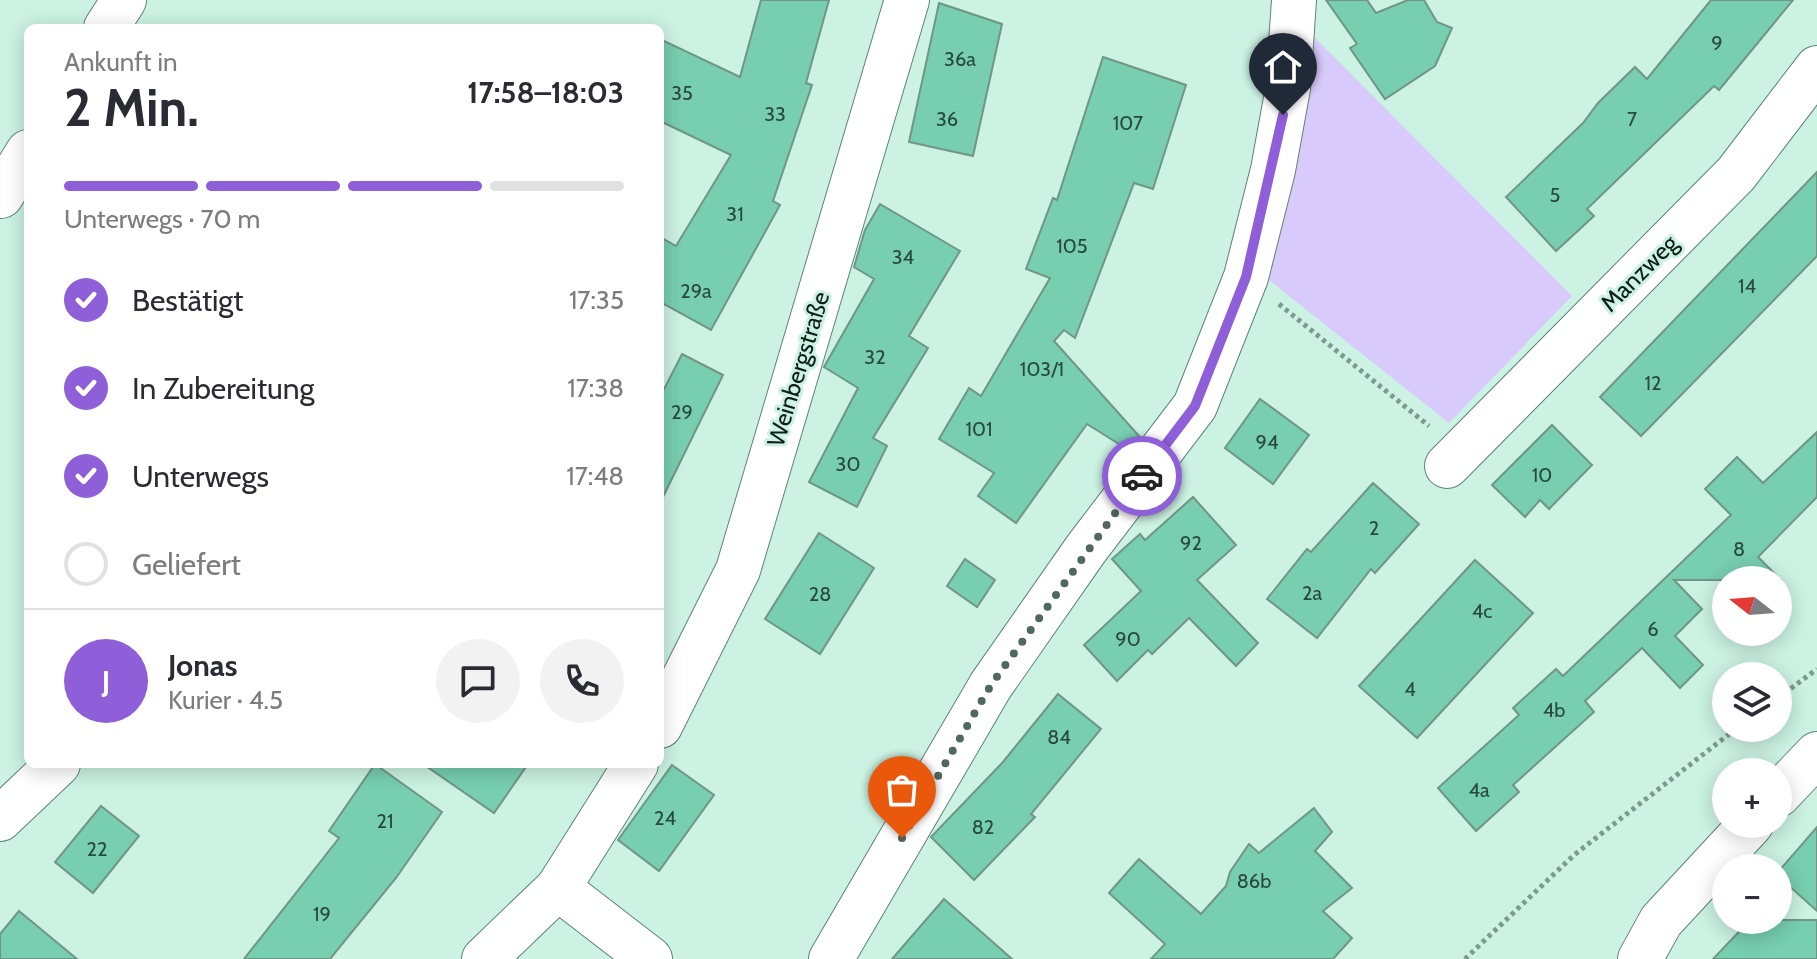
<!DOCTYPE html>
<html lang="de">
<head>
<meta charset="utf-8">
<style>
  :root { --surface:#fff; --page:#f2f2f3; --text:#2b2b33; --muted:#7c7c81; --line:#e1e1e2; --accent:#8e5fd8 }
  body { margin:0; font-family:Cabin,sans-serif; background:var(--page); color:var(--text); height:100vh; display:flex; flex-direction:column; font-size:30px; white-space:nowrap }
  * { box-sizing:border-box; margin:0 }
  p { font-size:26px; color:var(--muted) }
  .icon { flex:none; width:44px; height:44px; fill:none; stroke:currentColor; stroke-width:2; stroke-linecap:round; stroke-linejoin:round }
  .map { position:relative; flex:1; overflow:hidden }
  .drawer { position:absolute; left:24px; top:24px; width:640px; height:744px; display:flex; flex-direction:column; background:var(--surface); border-radius:12px; box-shadow:0 4px 20px #0003 }
  .drawer>* { flex:none }
  .needle { width:52px; rotate:287deg }
  .tools { position:absolute; left:1712px; top:566px; display:grid; gap:16px }
  .tools a { display:grid; place-items:center; width:80px; height:80px; border-radius:50%; background:var(--surface); box-shadow:0 4px 20px #0003; font-size:40px }
  .pin { position:absolute; display:grid; place-items:center; width:68px; height:68px; color:#fff; margin:-82px -34px; border-radius:50% 50% 50% 0; rotate:-45deg; box-shadow:0 0 8px #0007 }
  .pin .icon { rotate:45deg }
  .courier { position:absolute; display:grid; place-items:center; width:80px; height:80px; margin:-40px; border:6px solid #8e5fd8; border-radius:50%; background:#fff; color:#222; box-shadow:0 2px 10px #0007 }
  .head em { font-style:normal; font-weight:700 }
  .head div { display:flex; flex-direction:column-reverse }
  .head { display:flex; align-items:center; justify-content:space-between; height:136px; padding:0 40px }
  h1 { font-size:52px; font-weight:700; line-height:60px }
  .bar { display:grid; grid-template-columns:repeat(4,1fr); gap:12px 8px; align-content:center; height:96px; padding:0 40px }
  .bar i { height:10px; border-radius:6px; background:var(--line) }
  .bar .active { background:var(--accent) }
  .bar p { grid-column:span 4 }
  .line { display:flex; align-items:center; gap:20px; padding:0 40px; border-top:2px solid var(--line) }
  .line div { flex:1 }
  .round { display:grid; place-items:center; flex:none; width:84px; height:84px; border-radius:42px; background:var(--page) }
  ol { padding:0 40px; list-style:none }
  li { display:flex; align-items:center; gap:24px; height:88px }
  li p { margin-inline-start:auto }
  li .icon { padding:8px; border-radius:50%; background:var(--accent); color:#fff; stroke-width:4 }
  li:last-child { color:var(--muted) }
  li i { width:44px; height:44px; border:4px solid var(--line); border-radius:50% }
  .map>svg:first-child { display:block }
  .green { fill:#d8cafa }
  .building { fill:#77ceb1; stroke:#719587; stroke-width:2 }
  .lines { fill:none; stroke-linecap:round; stroke-linejoin:round }
  .minor-casing { stroke:#5f8376; stroke-width:46 }
  .path { stroke:#7d9a8f; stroke-width:5; stroke-dasharray:4 4; stroke-linecap:butt }
  .minor { stroke:#fff; stroke-width:44 }
  .done { stroke:#51685f; stroke-width:8; stroke-dasharray:0 14.4 }
  .route { stroke:#8e5fd8; stroke-width:10 }
  .labels { text-anchor:middle; dominant-baseline:central; stroke-width:6; stroke-linejoin:round; paint-order:stroke }
  .number-label { font-size:20px; fill:#29493e }
  .street-label { font-size:24px; fill:#0f1d18; stroke:#cbf2e3 }
</style>
</head>
<body>
<div class="map">
<svg width="1817" height="959" viewBox="0 0 1817 959">
  <rect width="100%" height="100%" fill="#cbf2e3"/>
  <polygon class="green" points="1308,31 1572,296 1449,423 1259,272"/>
  <g class="building">
    <polygon points="761,0 829,0 806,83 812,85 773,201 780,205 711,330 660,302 660,237 676,246 731,155 660,121 660,39 740,77"/>
    <polygon points="1326,0 1367,0 1376,13 1408,0 1424,0 1437,22 1452,28 1435,66 1385,99 1350,48 1357,44"/>
    <polygon points="1711,0 1793,0 1719,90 1714,86 1587,209 1594,216 1556,251 1506,197 1583,123 1598,103 1635,67 1647,79"/>
    <polygon points="939,3 1002,24 973,156 909,142"/>
    <polygon points="1103,57 1186,85 1153,189 1134,183 1075,338 1064,330 1054,341 1140,437 1130,451 1087,424 1016,523 978,496 994,473 939,439 969,388 981,396 1050,278 1026,269 1053,198 1057,200"/>
    <polygon points="1817,172 1817,256 1641,436 1600,397"/>
    <polygon points="880,204 960,251 909,336 928,348 873,438 887,446 857,507 809,482 858,388 824,367 874,279 854,267 865,230"/>
    <polygon points="682,354 723,375 660,503 660,397"/>
    <polygon points="1260,399 1309,435 1273,484 1225,448"/>
    <polygon points="1552,425 1592,465 1549,509 1540,500 1525,517 1492,485"/>
    <polygon points="1817,432 1817,497 1758,557 1781,580 1674,580 1702,609 1675,636 1703,665 1680,688 1642,648 1585,701 1594,712 1513,785 1519,792 1476,831 1438,788 1519,715 1513,708 1556,669 1563,676 1731,515 1705,489 1737,457 1763,483"/>
    <polygon points="1373,483 1419,524 1375,573 1371,569 1317,638 1267,599 1307,549 1311,552"/>
    <polygon points="1193,497 1236,545 1197,580 1258,643 1236,666 1189,618 1152,654 1148,650 1117,681 1084,645 1141,591 1112,559 1140,534 1145,540"/>
    <polygon points="819,533 874,568 820,654 765,619"/>
    <polygon points="965,559 995,580 977,607 947,586"/>
    <polygon points="1475,560 1533,613 1417,738 1359,686"/>
    <polygon points="1058,694 1101,729 1031,814 1035,817 974,880 931,837 1003,762"/>
    <polygon points="375,764 442,812 396,878 330,959 244,959 339,838 329,831"/>
    <polygon points="423,764 528,764 494,813"/>
    <polygon points="672,765 714,795 659,871 618,840"/>
    <polygon points="101,806 139,836 93,893 55,862"/>
    <polygon points="1314,808 1332,832 1315,851 1352,888 1323,911 1352,938 1333,959 1151,959 1165,944 1109,893 1139,859 1201,914 1226,886 1230,872 1249,844 1259,853"/>
    <polygon points="1817,827 1817,911 1778,876 1778,872"/>
    <polygon points="944,899 1012,959 892,959"/>
    <polygon points="19,911 77,959 0,959 0,934"/>
    <polygon points="1750,920 1817,920 1817,959 1713,959"/>
  </g>
  <g class="lines">
    <defs>
      <g id="minor">
        <polyline points="106,28 124,0"/>
        <polyline points="1,196 28,152"/>
        <polyline points="1447,466 1736,174 1817,68"/>
        <polyline points="660,726 738,570 907,0"/>
        <polyline points="1778,795 1817,754"/>
        <polyline points="0,819 58,764"/>
        <polyline points="558,888 636,764"/>
        <polyline points="484,959 558,888 650,959"/>
        <polyline points="831,959 991,685 1086,549 1195,406 1246,277 1273,170 1288,88 1294,0"/>
        <polyline points="1640,959 1661,921 1751,824"/>
      </g>
    </defs>
    <use href="#minor" class="minor-casing"/>
    <g class="path">
      <polyline points="1279,304 1429,426"/>
      <polyline points="1778,698 1817,669"/>
      <polyline points="1465,959 1574,855 1737,728"/>
    </g>
    <use href="#minor" class="minor"/>
  </g>
  <g class="lines">
    <polyline class="done" points="902,838 991,685 1142,476"/>
    <polyline class="route" points="1142,476 1195,406 1246,277 1283,115"/>
  </g>
  <g class="labels">
    <g class="number-label">
      <text x="1717" y="43">9</text>
      <text x="960" y="59">36a</text>
      <text x="682" y="93">35</text>
      <text x="775" y="114">33</text>
      <text x="947" y="119">36</text>
      <text x="1632" y="119">7</text>
      <text x="1128" y="123">107</text>
      <text x="1555" y="195">5</text>
      <text x="735" y="214">31</text>
      <text x="1072" y="246">105</text>
      <text x="903" y="257">34</text>
      <text x="1747" y="286">14</text>
      <text x="696" y="291">29a</text>
      <text x="875" y="357">32</text>
      <text x="1042" y="369">103/1</text>
      <text x="1653" y="383">12</text>
      <text x="682" y="412">29</text>
      <text x="979" y="429">101</text>
      <text x="1267" y="442">94</text>
      <text x="848" y="464">30</text>
      <text x="1542" y="475">10</text>
      <text x="1374" y="528">2</text>
      <text x="1191" y="543">92</text>
      <text x="1739" y="549">8</text>
      <text x="1312" y="593">2a</text>
      <text x="820" y="594">28</text>
      <text x="1482" y="611">4c</text>
      <text x="1653" y="629">6</text>
      <text x="1128" y="639">90</text>
      <text x="1410" y="689">4</text>
      <text x="1554" y="710">4b</text>
      <text x="1059" y="737">84</text>
      <text x="1479" y="790">4a</text>
      <text x="665" y="818">24</text>
      <text x="385" y="821">21</text>
      <text x="983" y="827">82</text>
      <text x="97" y="849">22</text>
      <text x="1254" y="881">86b</text>
      <text x="322" y="914">19</text>
    </g>
    <g class="street-label">
      <text transform="translate(1639 273) rotate(-45)">Manzweg</text>
      <text transform="translate(798 369) rotate(-73)">Weinbergstraße</text>
    </g>
  </g>
</svg>
<div class="tools">
<a><svg class="needle" viewBox="-14 -14 28 28"><path d="M0-13l5 13h-10z" fill="#e53935"/><path d="M0 13l5-13h-10z" fill="#7c7c81"/></svg></a>
<a><svg class="icon" aria-label="layers" viewBox="0 0 24 24"><path d="M12 4l9 5-9 5-9-5zM3 14l9 5 9-5"/></svg></a>
<a>+</a>
<a>−</a>
</div>
<div class="pin" style="left:902px;top:838px;background:#ea580c"><svg class="icon" aria-label="bag" viewBox="0 0 24 24"><path d="M5 8h14l-1 12H6zM9 8a3 3 0 0 1 6 0"/></svg></div>
<div class="pin" style="left:1283px;top:115px;background:#1f2937"><svg class="icon" aria-label="home" viewBox="0 0 24 24"><path d="M3 11l9-7 9 7M6 9v11h12V9"/></svg></div>
<div class="courier" style="left:1142px;top:476px"><svg class="icon" aria-label="car" viewBox="0 0 24 24"><path d="M5 17H2v-5l4-1 3-4h7l3 4 3 1v5h-3M9 17h6M6 11h13"/><circle cx="7" cy="17" r="2"/><circle cx="17" cy="17" r="2"/></svg></div>
<section class="drawer">
<div class="head"><div><h1>2 Min.</h1><p>Ankunft in</p></div><em>17:58–18:03</em></div>
<div class="bar"><i class="active"></i><i class="active"></i><i class="active"></i><i></i><p>Unterwegs · 70 m</p></div>
<ol>
<li><svg class="icon" aria-label="check" viewBox="0 0 24 24"><path d="M5 12l5 5 9-10"/></svg>Bestätigt<p>17:35</p></li>
<li><svg class="icon" aria-label="check" viewBox="0 0 24 24"><path d="M5 12l5 5 9-10"/></svg>In Zubereitung<p>17:38</p></li>
<li><svg class="icon" aria-label="check" viewBox="0 0 24 24"><path d="M5 12l5 5 9-10"/></svg>Unterwegs<p>17:48</p></li>
<li><i></i>Geliefert</li>
</ol>
<div class="line" style="height:144px"><b class="round" style="background:var(--accent);color:#fff">J</b><div><b>Jonas</b><p>Kurier · 4.5</p></div><a class="round"><svg class="icon" aria-label="chat" viewBox="0 0 24 24"><path d="M4 5h16v11H9l-5 4z"/></svg></a><a class="round"><svg class="icon" aria-label="phone" viewBox="0 0 24 24"><path d="M5 4h4l2 5-3 2q2 4 5 5l2-3 5 2v4C11 20 4 13 5 4z"/></svg></a></div>
</section>
</div>
</body>
</html>
